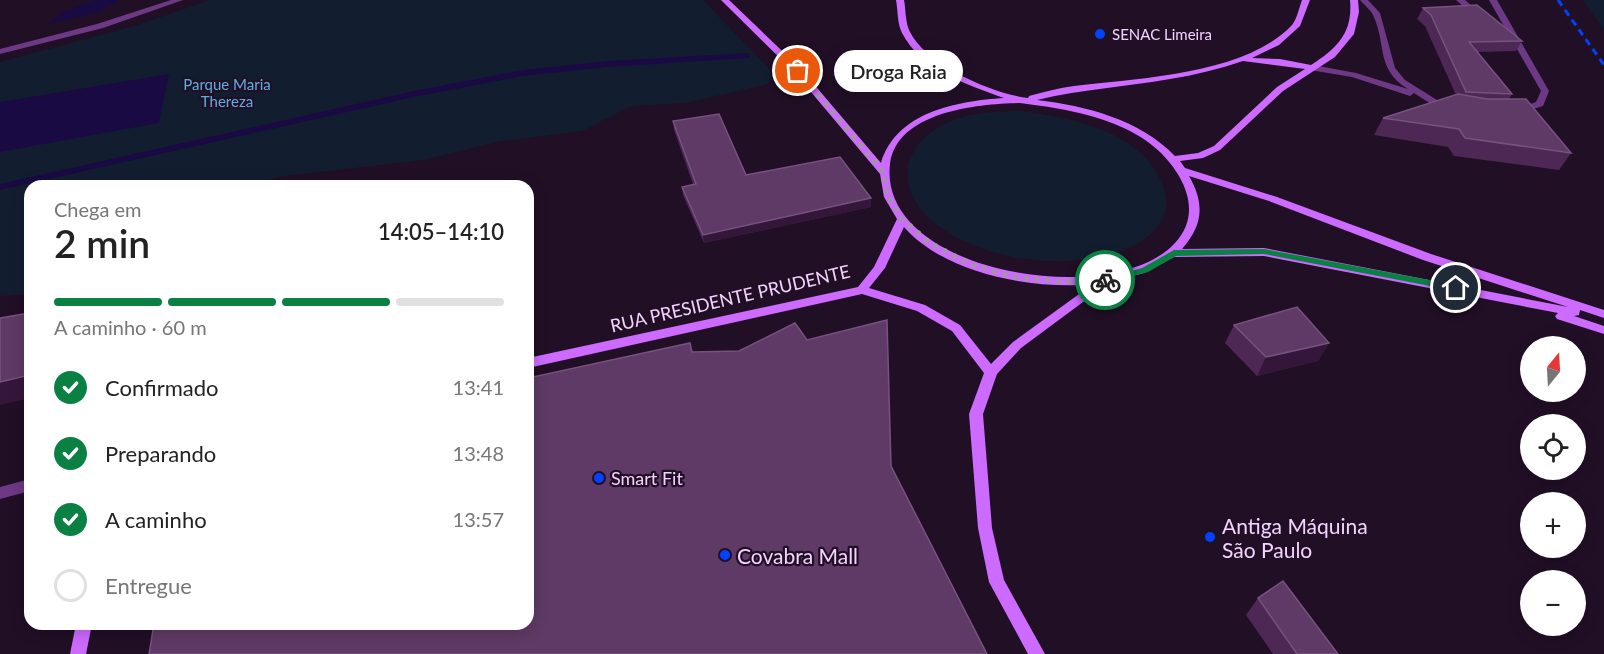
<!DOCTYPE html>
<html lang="pt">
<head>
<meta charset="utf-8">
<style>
  :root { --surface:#fff; --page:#f6f6f6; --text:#222; --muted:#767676; --line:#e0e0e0; --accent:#0b8043 }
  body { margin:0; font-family:Lato,sans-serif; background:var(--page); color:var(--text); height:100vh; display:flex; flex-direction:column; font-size:22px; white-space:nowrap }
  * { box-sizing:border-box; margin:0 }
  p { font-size:20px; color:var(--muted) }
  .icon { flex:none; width:33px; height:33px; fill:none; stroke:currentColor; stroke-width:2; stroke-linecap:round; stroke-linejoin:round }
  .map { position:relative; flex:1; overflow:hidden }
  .sheet { position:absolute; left:24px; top:180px; width:510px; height:450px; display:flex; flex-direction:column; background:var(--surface); border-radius:18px; box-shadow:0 3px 15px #0003 }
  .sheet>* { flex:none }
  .needle { width:39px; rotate:18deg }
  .tools { position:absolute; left:1520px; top:336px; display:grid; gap:12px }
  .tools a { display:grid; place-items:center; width:66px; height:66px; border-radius:50%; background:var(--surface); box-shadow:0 3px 15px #0003; font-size:30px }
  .pin { position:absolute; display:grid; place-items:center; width:51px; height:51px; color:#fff; margin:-26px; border:3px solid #fff; border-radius:50%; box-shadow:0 2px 6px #0007 }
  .courier { position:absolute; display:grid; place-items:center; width:60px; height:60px; margin:-30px; border:4px solid #0b8043; border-radius:50%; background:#fff; color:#222; box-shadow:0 2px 8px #0007 }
  .bubble { position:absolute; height:42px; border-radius:21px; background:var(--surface); box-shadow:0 3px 15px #0003; font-size:20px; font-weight:600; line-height:42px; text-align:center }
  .headline em { font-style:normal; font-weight:600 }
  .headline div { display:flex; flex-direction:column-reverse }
  .headline { display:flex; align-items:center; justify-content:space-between; height:102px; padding:0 30px }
  h1 { font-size:39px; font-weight:600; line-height:45px }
  .bar { display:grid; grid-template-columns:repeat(4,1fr); gap:9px 6px; align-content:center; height:72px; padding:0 30px }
  .bar i { height:8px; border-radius:4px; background:var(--line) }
  .bar .selected { background:var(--accent) }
  .bar p { grid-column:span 4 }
  ol { padding:0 30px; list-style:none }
  li { display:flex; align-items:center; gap:18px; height:66px }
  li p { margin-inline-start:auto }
  li .icon { padding:6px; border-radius:50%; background:var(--accent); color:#fff; stroke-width:4 }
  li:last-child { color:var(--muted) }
  li i { width:33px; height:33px; border:3px solid var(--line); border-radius:50% }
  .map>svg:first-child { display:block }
  .green { fill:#121e30 }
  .water { fill:#1a0a44 }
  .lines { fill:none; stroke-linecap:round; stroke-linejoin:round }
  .stream { fill:#1a0a44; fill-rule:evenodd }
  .lane { fill:#6d3985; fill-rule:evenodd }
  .street { fill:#6d3985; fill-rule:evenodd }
  .secondary { fill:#cd6aff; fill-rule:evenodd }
  .rail { stroke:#0042fe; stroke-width:3; stroke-dasharray:7 5; stroke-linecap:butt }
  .wall { fill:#4d2854 }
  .shaded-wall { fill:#34163a }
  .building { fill:#5f3a66; stroke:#76527e; stroke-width:1.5 }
  .route { fill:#0b8043 }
  .done { stroke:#aa8eb3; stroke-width:6; stroke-dasharray:0 10.8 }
  .poi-dot { fill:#0042fe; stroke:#210f26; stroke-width:2 }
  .labels { text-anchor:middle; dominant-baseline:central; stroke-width:4.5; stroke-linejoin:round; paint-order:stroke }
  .far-poi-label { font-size:15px; fill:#f4d3ff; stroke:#210f26; text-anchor:start }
  .far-park-label { font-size:15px; fill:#5eaee1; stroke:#210f26 }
  .street-label { font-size:18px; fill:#f4d3ff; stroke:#210f26 }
  .poi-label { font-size:18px; fill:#f4d3ff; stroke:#210f26; text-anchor:start }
  .near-poi-label { font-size:21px; fill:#f4d3ff; stroke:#210f26; text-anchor:start }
</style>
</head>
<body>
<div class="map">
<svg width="1604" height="654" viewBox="0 0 1604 654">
  <rect width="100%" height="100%" fill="#210f26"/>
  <g class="green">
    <polygon points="210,0 703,0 770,70 772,77 768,84 685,103 631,106 582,131 501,141 423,160 277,177 262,186 30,186 30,294 0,296 0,62 138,25"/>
    <polygon points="1583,0 1604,0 1604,30"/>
    <path d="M1021 111C1071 118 1138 130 1161 181 1166 192 1169 209 1162 220 1146 246 1116 255 1088 259 1039 266 981 256 940 227 894 194 897 145 949 122 972 112 997 112 1021 111Z"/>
  </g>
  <g class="water">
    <polygon points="95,0 118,0 117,2 98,12 48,24 63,12"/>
    <polygon points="169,74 159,123 0,152 0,102"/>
  </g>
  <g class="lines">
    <polygon class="stream" points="747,53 750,54 750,58 608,67 523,76 414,97 0,190 0,184 414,91 523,70 608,61"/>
    <g class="lane">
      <path d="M1360 0H1368L1380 13 1395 68 1405 80 1437 100 1453 103V107L1431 104 1414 93 1410 96 1352 77 1310 70V66L1313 65 1356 73 1408 89C1375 69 1387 44 1373 15 1370 9 1364 5 1360 0Z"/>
      <polygon points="1456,0 1465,0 1481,14 1474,16"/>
      <polygon points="1489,0 1497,0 1549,91 1543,106 1517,114 1512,111 1536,102 1541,91"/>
    </g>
    <g class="street">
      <polygon points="171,0 183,0 103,28 0,54 0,49 97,24"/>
      <polygon points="30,479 30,491 0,499 0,487"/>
    </g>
    <g class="secondary">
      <path d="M721 0H729L801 69 881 163C896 112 957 101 1004 98 966 84 922 71 902 33 897 23 898 10 896 0H904C906 10 905 22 910 32 926 65 993 94 1028 98L1029 96C1044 92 1059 88 1074 86 1138 78 1245 75 1292 25 1297 19 1299 8 1302 0H1310L1300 26 1279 45 1252 58 1280 59 1311 65C1337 48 1353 33 1350 0H1358L1359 12 1354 34 1335 57 1283 91 1220 150 1203 158 1180 161 1185 168 1277 197 1431 254 1604 310V318L1580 310 1579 315 1574 316 1604 326V334L1557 319 1555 316 1558 313 1264 256 1174 257 1144 273 1110 282 1021 348 997 374 983 414 992 528 1004 580 1045 654H1028L989 582 978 528 969 414 984 373 952 331 917 311 862 294 528 368V358L858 287 874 267 897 219 884 197 880 174 795 73ZM1243 61 1305 69 1277 87 1214 146 1198 153 1175 156C1139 119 1086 106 1037 100 1081 89 1126 87 1170 79 1195 75 1219 69 1243 61ZM1020 103C1077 110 1148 122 1179 176 1192 199 1194 222 1175 243 1113 311 877 273 890 164 897 111 979 104 1020 103ZM1189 176 1269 201 1423 260 1568 307 1264 248 1182 249C1203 225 1205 204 1189 176ZM904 227C945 274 1033 290 1093 284L1013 342 991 364 960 325 925 305 869 288 885 268Z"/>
      <polygon points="76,624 92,624 86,654 70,654"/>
    </g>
    <polyline class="rail" points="1558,0 1604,65"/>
  </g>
  <g class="wall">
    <polygon points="1423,8 1522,41 1516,51 1477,52 1512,94 1509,99 1571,153 1559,170 1454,156 1448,147 1374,135 1383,118 1456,95 1425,26 1417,19"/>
    <polygon points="673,121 746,175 871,198 871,207 704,243 683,195 682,187 693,184 674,130"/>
    <polygon points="1234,325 1329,343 1318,361 1257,376 1225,343"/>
    <polygon points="1258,598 1338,654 1273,654 1246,615"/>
  </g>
  <g class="shaded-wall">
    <polygon points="871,198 871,207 704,243 703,235"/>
    <polygon points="1329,343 1318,361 1257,376 1266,357"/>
    <polygon points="30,375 30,398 0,405 0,382"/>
  </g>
  <g class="building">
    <polygon points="1477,5 1522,41 1469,42 1512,94 1466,92 1431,15 1423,8"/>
    <polygon points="1458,94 1487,99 1526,99 1571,153 1465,138 1459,129 1383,118"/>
    <polygon points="719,114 746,175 840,157 871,198 703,235 682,187 696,184 673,121"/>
    <polygon points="1297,307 1329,343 1266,357 1234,325"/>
    <polygon points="30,313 30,375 0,382 0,318"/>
    <polygon points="887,320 891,466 987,654 149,654 154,624 528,624 528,378 690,343 692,352 739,351 795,323 807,340"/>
    <polygon points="1283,581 1338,654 1297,654 1258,598"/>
  </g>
  <polygon class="route" points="1264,249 1456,285 1461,288 1456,291 1264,254 1176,256 1148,272 1105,283 1100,280 1142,268 1174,250"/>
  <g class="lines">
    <polyline class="done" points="798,71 883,172 887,195 902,219 929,243 967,263 1012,277 1060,282 1105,280"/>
  </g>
  <g class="poi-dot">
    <circle cx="1100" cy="34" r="6"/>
    <circle cx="599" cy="478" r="6"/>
    <circle cx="1210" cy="537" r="6"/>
    <circle cx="725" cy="555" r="6"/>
  </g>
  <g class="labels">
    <g class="far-poi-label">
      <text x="1112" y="34">SENAC Limeira</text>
    </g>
    <g class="far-park-label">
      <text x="227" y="84">Parque Maria<tspan x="227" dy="17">Thereza</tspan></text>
    </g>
    <g class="street-label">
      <text transform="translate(730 298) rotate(-13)">RUA PRESIDENTE PRUDENTE</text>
    </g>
    <g class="poi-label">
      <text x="611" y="478">Smart Fit</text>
    </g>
    <g class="near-poi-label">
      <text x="1222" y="525">Antiga Máquina<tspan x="1222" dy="24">São Paulo</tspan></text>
      <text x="737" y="555">Covabra Mall</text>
    </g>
  </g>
</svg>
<div class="tools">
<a><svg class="needle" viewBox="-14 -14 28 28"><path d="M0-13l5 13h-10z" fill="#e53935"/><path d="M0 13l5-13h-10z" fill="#767676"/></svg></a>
<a><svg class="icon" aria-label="locate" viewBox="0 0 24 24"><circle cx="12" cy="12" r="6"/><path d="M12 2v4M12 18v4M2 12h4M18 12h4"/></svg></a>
<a>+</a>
<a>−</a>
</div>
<div class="pin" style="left:798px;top:71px;background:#ea580c"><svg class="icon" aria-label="bag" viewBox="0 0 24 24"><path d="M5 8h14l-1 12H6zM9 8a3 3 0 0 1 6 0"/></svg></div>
<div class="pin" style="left:1456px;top:288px;background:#1f2937"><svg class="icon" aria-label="home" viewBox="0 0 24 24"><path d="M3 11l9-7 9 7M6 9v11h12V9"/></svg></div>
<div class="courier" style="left:1105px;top:280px"><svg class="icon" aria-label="bike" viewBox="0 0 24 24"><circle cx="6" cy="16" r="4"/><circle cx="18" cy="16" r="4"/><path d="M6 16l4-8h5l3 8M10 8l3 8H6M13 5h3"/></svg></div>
<div class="bubble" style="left:834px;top:50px;width:129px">Droga Raia</div>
<section class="sheet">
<div class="headline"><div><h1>2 min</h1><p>Chega em</p></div><em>14:05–14:10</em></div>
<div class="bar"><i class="selected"></i><i class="selected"></i><i class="selected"></i><i></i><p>A caminho · 60 m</p></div>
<ol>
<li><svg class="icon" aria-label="check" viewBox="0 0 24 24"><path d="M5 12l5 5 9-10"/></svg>Confirmado<p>13:41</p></li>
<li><svg class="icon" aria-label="check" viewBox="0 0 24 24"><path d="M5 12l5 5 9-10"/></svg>Preparando<p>13:48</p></li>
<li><svg class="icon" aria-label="check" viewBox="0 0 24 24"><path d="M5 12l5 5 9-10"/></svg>A caminho<p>13:57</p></li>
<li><i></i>Entregue</li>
</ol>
</section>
</div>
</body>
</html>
